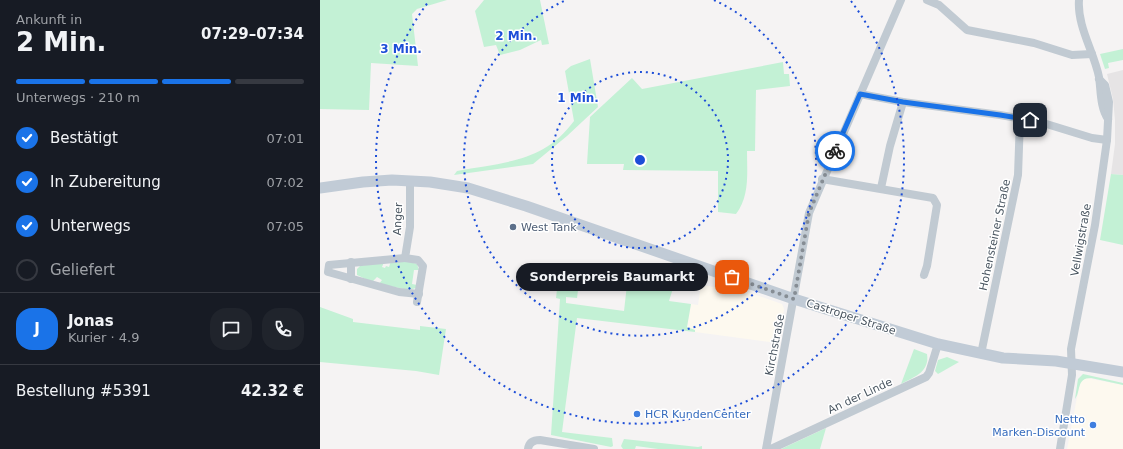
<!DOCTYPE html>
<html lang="de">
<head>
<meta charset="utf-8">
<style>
  :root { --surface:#171b24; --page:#20242c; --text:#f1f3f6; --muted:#9ea1a6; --line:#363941; --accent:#1a73e8 }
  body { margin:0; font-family:"DejaVu Sans",sans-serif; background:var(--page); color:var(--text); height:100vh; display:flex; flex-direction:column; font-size:15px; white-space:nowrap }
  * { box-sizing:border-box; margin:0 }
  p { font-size:13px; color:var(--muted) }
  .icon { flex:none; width:22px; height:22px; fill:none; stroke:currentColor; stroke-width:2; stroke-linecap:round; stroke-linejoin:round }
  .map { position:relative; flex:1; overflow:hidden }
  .drawer { display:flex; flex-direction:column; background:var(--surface); width:320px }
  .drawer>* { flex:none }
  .pin { position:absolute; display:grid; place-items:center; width:34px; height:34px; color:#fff; margin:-17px; border-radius:8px; box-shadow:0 2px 6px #0006 }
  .courier { position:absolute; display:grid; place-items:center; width:40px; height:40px; margin:-20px; border:3px solid #1a73e8; border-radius:50%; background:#fff; color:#222; box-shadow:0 1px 5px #0007 }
  .bubble { position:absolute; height:28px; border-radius:14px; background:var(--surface); box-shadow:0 2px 6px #0003; font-size:13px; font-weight:600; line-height:28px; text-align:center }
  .headline em { font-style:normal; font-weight:600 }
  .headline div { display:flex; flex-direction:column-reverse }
  .headline { display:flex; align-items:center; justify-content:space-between; height:68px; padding:0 16px }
  h1 { font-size:26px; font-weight:600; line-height:30px }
  .bar { display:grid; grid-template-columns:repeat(4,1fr); gap:6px 4px; align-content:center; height:48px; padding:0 16px }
  .bar i { height:5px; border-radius:3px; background:var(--line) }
  .bar .current { background:var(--accent) }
  .bar p { grid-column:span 4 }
  .line { display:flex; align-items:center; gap:10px; padding:0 16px; border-top:1px solid var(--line) }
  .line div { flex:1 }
  .round { display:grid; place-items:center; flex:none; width:42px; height:42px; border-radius:16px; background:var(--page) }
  ol { padding:0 16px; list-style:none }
  li { display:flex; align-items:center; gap:12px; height:44px }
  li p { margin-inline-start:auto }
  li .icon { padding:4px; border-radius:50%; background:var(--accent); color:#fff; stroke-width:4 }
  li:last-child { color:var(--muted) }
  li i { width:22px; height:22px; border:2px solid var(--line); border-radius:50% }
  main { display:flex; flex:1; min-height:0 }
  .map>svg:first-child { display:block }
  .commercial { fill:#fdf9ef }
  .education { fill:#e6e4e5 }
  .green { fill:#c3f1d5 }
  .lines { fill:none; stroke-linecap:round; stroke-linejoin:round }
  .street { stroke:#c1cad2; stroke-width:8 }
  .secondary { stroke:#c1cbd6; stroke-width:11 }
  .done { stroke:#868d94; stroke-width:4; stroke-dasharray:0 7.2 }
  .route { stroke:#1a73e8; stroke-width:5 }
  .ring { fill:none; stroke:#1d4ed8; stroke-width:2; stroke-dasharray:2 4 }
  .service-dot { fill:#5c6f8a; stroke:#fff; stroke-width:1.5 }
  .shop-dot { fill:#3f7fe0; stroke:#fff; stroke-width:1.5 }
  .labels { text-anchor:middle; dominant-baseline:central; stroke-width:3; stroke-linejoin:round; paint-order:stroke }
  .street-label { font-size:11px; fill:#4a5661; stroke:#fff }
  .service-label { font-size:11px; fill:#4e5e75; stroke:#fff; text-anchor:start }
  .shop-label { font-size:11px; fill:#366cbe; stroke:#fff; text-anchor:start }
  .centre { fill:#1d4ed8; stroke:#fff; stroke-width:2 }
  .ring-label { font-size:12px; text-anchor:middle; font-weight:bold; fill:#1d4ed8; stroke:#fff; stroke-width:3; stroke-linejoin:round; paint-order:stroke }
</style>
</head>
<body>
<main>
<section class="drawer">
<div class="headline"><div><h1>2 Min.</h1><p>Ankunft in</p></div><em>07:29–07:34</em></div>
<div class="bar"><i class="current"></i><i class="current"></i><i class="current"></i><i></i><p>Unterwegs · 210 m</p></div>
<ol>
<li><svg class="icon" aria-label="check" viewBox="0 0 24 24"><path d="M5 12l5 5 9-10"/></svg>Bestätigt<p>07:01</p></li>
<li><svg class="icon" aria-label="check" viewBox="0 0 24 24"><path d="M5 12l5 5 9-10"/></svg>In Zubereitung<p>07:02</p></li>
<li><svg class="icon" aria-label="check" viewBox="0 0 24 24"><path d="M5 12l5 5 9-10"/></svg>Unterwegs<p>07:05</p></li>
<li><i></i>Geliefert</li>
</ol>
<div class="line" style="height:72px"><b class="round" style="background:var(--accent);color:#fff">J</b><div><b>Jonas</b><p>Kurier · 4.9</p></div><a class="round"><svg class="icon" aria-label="chat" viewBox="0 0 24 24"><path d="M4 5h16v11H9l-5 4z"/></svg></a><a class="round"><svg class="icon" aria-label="phone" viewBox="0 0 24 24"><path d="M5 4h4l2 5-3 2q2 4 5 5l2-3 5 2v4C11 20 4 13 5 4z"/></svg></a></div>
<div class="line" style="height:52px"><div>Bestellung #5391</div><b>42.32 €</b></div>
</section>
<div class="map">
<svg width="803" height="449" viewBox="0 0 803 449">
  <rect width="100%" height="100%" fill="#f5f3f3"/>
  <g class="commercial">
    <polygon points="381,285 428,292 462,304 464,309 458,343 375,332 375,330 367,327 371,304 378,305"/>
    <polygon points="766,378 803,385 803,449 747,449 759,387 761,381"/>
  </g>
  <polygon class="education" points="803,70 803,175 791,174 795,144 795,120 793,99 787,74"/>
  <g class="green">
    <polygon points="0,0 127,0 97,9 92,14 98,66 51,63 49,110 0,109"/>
    <polygon points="164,0 220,0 229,44 222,45 221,40 200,50 180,55 176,45 164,47 155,11"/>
    <polygon points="803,49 803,60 788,63 789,68 785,69 780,54"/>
    <path d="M270 59 278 107 247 136 213 164 134 175 137 171C183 162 223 163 254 121L245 71 251 66Z"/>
    <path d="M463 62 464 74H469L470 86 436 90 435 151H427C427 172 430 196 416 214L398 212V171L303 170 304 164H267L270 117 312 78 322 89Z"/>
    <polygon points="791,174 803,175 803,245 780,240"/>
    <polygon points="71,261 86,261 97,264 99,270 94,270 92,284 97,285 96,288 89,290 59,284 62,280 57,277 52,282 37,275 37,269 40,266 64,262 62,267 65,268 66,266 69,267"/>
    <polygon points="308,276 355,282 349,301 371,304 367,327 375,330 375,332 257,318 242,432 292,438 293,446 291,447 231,435 240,299 236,298 238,281 259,283 257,298 246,297 246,303 304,311"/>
    <polygon points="0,307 33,319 33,322 100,330 100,326 126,329 119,375 96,371 0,362"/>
    <path d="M594 349 607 354C610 372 594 377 581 384Z"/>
    <polygon points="627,357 639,362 618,374 615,371 618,360"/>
    <path d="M763 374 803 383V385L771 378C756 378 761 392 755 399L758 379Z"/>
    <polygon points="506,428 500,449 461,449"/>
    <polygon points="304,439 378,447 382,446 382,449 338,449 316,446 315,449 303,449 301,446"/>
  </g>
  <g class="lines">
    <g class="street">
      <polyline points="607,0 619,5 647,30 714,43 752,55 772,54"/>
      <path d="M759 0C757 26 774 52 779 77 781 91 780 107 788 119"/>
      <polyline points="540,94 583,102 680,115 720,122 772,138 787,140"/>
      <polyline points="502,179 613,198 617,205 607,266 604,275"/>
      <polyline points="90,180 90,227 85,258 98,260 103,266 97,302"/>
      <polyline points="561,188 570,146 583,102"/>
      <polyline points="85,258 9,265 8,272 79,292 99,294"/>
      <polyline points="31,279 31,262"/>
      <polyline points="661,354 698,175 700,119"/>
      <path d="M208 449C209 442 214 440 220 440L274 449"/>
      <polyline points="446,449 489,213 581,0"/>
      <polyline points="451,449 606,377 609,373 618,344"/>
      <polyline points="740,449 752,375 751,349 775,225 787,140 789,102 785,85 779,79"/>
    </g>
    <polyline class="secondary" points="0,188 43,182 72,180 110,182 148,188 206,206 474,299 618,344 683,358 736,361 803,372"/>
  </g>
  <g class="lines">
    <polyline class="done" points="412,277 474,299 489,213 515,151"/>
    <polyline class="route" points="515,151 540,94 583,102 680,115 710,120"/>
  </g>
  <g class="ring">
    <circle cx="320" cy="160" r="88"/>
    <path d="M394 0A176 176 0 1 1 246 0"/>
    <path d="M531 1A264 264 0 1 1 109 1"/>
  </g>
  <circle class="service-dot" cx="193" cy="227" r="4"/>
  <g class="shop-dot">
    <circle cx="317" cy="414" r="4"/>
    <circle cx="773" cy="425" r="4"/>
  </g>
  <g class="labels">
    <g class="street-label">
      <text transform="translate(78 219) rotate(-87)">Anger</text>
      <text transform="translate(675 235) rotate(-78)">Hohensteiner Straße</text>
      <text transform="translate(761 240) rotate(-80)">Vellwigstraße</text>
      <text transform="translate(531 317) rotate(18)">Castroper Straße</text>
      <text transform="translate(455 345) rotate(-79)">Kirchstraße</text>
      <text transform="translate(540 396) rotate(-25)">An der Linde</text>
    </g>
    <g class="service-label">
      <text x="201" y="227">West Tank</text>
    </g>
    <g class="shop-label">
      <text x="325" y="414">HCR KundenCenter</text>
      <text x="765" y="419" text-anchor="end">Netto<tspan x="765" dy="13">Marken-Discount</tspan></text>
    </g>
  </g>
  <circle cx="320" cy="160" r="6" class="centre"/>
  <g class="ring-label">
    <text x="196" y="40">2 Min.</text>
    <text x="81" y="53">3 Min.</text>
    <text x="258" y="102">1 Min.</text>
  </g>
</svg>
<div class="pin" style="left:412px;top:277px;background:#ea580c"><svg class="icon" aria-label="bag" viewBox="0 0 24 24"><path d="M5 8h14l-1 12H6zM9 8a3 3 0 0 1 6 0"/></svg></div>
<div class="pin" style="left:710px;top:120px;background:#1f2937"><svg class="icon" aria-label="home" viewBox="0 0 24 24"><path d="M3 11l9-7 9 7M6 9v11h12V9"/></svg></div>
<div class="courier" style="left:515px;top:151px"><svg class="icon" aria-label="bike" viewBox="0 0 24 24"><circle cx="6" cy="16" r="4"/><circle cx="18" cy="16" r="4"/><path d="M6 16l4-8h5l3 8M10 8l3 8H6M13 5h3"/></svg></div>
<div class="bubble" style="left:196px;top:263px;width:192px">Sonderpreis Baumarkt</div>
</div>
</main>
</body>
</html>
